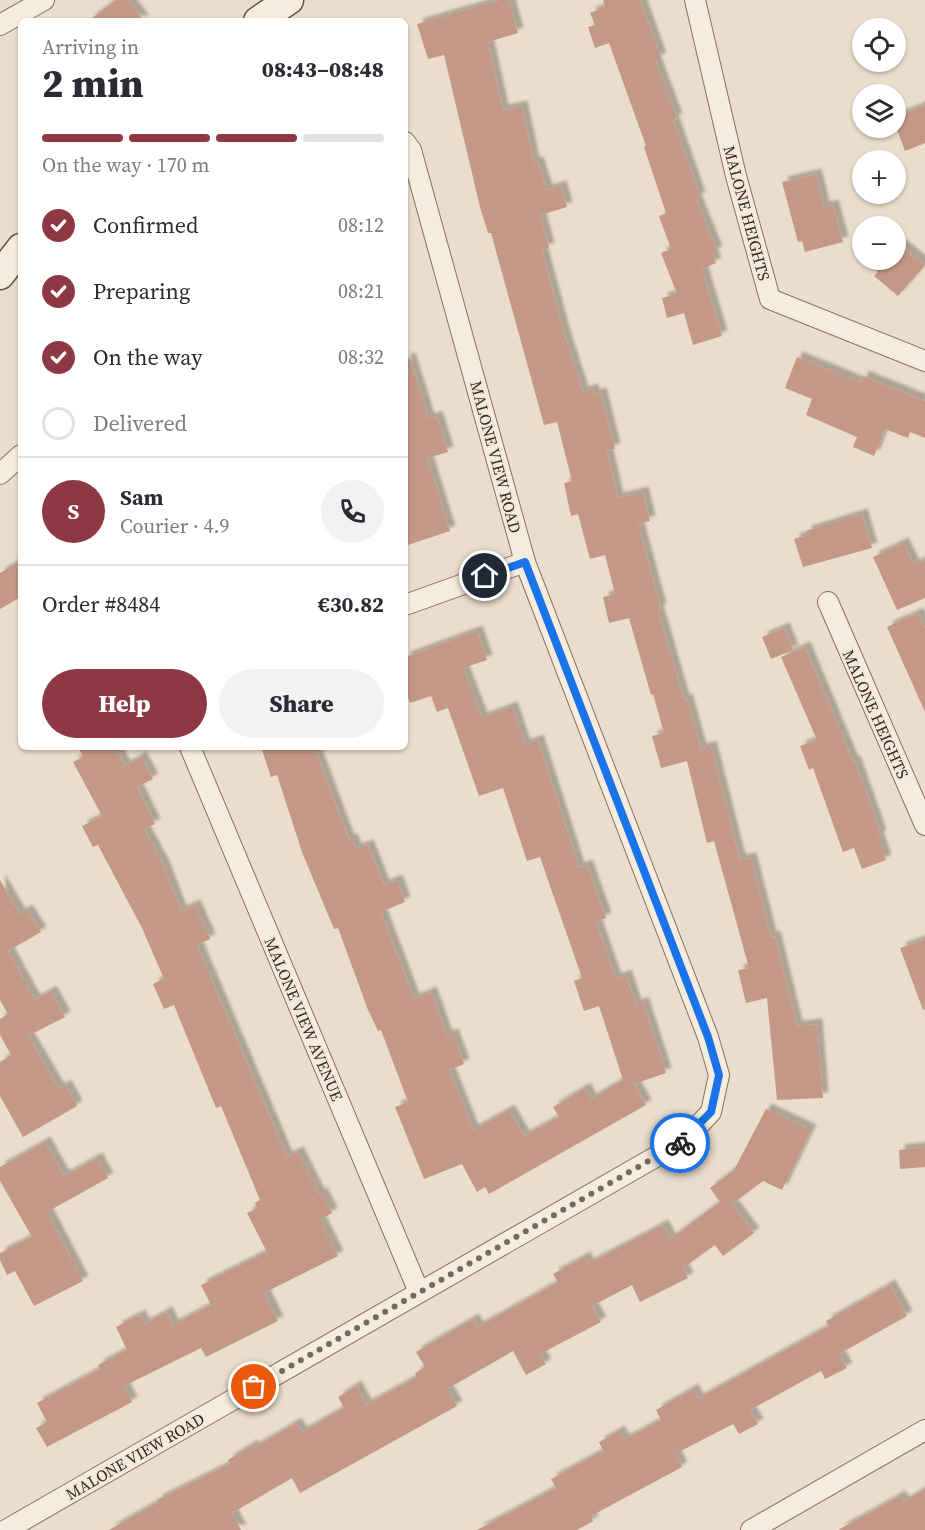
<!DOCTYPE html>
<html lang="en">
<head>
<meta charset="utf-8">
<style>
  :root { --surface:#fff; --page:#f2f2f3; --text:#2b2b33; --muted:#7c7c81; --line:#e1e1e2; --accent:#8e3843 }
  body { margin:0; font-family:"Source Serif 4",serif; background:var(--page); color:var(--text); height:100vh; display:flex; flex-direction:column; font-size:22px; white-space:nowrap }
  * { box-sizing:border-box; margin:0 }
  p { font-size:20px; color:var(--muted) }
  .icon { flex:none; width:33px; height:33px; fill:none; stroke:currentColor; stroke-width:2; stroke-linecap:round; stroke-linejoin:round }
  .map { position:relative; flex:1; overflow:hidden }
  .panel { position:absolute; left:18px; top:18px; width:390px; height:732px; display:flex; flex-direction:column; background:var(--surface); border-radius:9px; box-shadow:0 2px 4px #0004 }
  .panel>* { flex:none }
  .tools { position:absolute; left:852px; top:18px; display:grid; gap:12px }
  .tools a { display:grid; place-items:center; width:54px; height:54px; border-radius:50%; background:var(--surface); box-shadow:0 2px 4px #0004; font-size:30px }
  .pin { position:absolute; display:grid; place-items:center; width:51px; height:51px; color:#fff; margin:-26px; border:3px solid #fff; border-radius:50%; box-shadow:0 2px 6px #0007 }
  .courier { position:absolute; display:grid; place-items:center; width:60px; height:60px; margin:-30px; border:4px solid #1a73e8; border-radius:50%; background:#fff; color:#222; box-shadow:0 2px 8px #0007 }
  .headline em { font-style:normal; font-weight:800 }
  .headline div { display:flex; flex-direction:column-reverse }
  .headline { display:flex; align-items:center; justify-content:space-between; height:102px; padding:0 24px }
  h1 { font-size:39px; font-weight:800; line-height:45px }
  .bar { display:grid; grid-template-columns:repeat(4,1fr); gap:9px 6px; align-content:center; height:72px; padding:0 24px }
  .bar i { height:8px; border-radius:4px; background:var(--line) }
  .bar .selected { background:var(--accent) }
  .bar p { grid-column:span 4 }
  .line { display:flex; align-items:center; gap:15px; padding:0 24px; border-top:2px solid var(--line) }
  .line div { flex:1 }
  .round { display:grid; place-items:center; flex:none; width:63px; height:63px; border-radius:32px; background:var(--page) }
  ol { padding:0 24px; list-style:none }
  li { display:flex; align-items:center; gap:18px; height:66px }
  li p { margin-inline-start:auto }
  li .icon { padding:6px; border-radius:50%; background:var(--accent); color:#fff; stroke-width:4 }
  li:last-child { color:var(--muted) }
  li i { width:33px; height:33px; border:3px solid var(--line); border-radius:50% }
  .button { display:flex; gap:12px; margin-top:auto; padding:12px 24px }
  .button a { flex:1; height:69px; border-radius:36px; background:var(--accent); color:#fff; font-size:24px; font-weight:800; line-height:69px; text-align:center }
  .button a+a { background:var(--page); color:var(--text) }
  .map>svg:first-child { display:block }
  .building { fill:#c49886; filter:url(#shadow) }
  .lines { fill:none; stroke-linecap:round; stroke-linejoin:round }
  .street-casing { stroke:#867061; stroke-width:22 }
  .secondary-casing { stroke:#685244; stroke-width:31 }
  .street { stroke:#f6ecde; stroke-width:20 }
  .secondary { stroke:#f6ecde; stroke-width:28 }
  .done { stroke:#76695e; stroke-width:6; stroke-dasharray:0 10.8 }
  .route { stroke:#1a73e8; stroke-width:8 }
  .labels { text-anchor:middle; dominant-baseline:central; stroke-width:5; stroke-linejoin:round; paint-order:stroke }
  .street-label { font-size:16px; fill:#382a23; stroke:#f3e9da }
</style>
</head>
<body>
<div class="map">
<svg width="925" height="1530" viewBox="0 0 925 1530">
  <defs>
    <filter id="shadow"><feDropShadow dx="5.5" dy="-5.5" stdDeviation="1.5" flood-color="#0004"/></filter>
  </defs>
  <rect width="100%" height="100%" fill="#eaddcb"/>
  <g class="building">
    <polygon points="116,0 128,0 144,21 88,21"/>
    <polygon points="500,0 509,0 518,33 488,42 503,110 522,106 534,163 538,162 547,190 561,186 567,207 540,215 549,248 542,250 564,333 583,392 593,389 594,395 601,393 615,449 607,451 618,498 643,492 650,521 638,524 661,609 658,610 684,700 687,699 701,749 711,746 740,860 751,858 771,937 775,936 797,1026 817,1024 823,1098 777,1100 767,998 746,1003 738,970 749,968 714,841 707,843 687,761 661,768 652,736 664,733 653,694 651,695 629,618 609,623 603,597 615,594 605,555 590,559 578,514 571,516 564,483 572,481 557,422 544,425 491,233 488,233 480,207 444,55 428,59 417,24"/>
    <polygon points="603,0 640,0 661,58 655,60 677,119 673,120 700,197 696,199 717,252 712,253 716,263 702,269 722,336 693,345 684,313 667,318 662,298 677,294 661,253 671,249 659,216 666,213 644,147 646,146 609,43 595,48 588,27 595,25 590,13 605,7"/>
    <polygon points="925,105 925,143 905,151 896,127 896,117"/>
    <polygon points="816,174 824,207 833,205 843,242 805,252 802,241 798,242 782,182"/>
    <polygon points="862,240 862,259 853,251"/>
    <polygon points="901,245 925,265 898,296 874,276 878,272 863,260 896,260 896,246 898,248"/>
    <polygon points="797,357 861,383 863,376 925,401 925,438 910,432 908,438 885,429 874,456 853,447 857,437 806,415 812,399 785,388"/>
    <polygon points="410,358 429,419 437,416 448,452 427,458 450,531 405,546 405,359"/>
    <polygon points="862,514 872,548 803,567 794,539 807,535 806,531"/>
    <polygon points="903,543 914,565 925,560 925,598 897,610 873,557"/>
    <polygon points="21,561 21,597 0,609 0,573"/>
    <polygon points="918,613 925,628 925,712 887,627"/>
    <polygon points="784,628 793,650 771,659 762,637"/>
    <polygon points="477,631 487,660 463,668 482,718 512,707 525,745 538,740 579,868 587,865 606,918 596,922 616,979 626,975 636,1005 643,1002 666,1073 634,1084 646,1105 489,1194 485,1187 477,1192 462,1164 424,1179 395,1107 408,1102 381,1030 378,1031 368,1010 338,928 334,929 302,852 277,775 271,777 261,747 314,747 349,840 352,839 356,849 368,845 384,885 397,880 405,902 381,912 414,999 431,992 447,1036 453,1034 464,1064 449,1070 473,1130 509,1110 524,1136 559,1117 553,1107 585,1088 591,1099 623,1080 599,1006 584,1011 574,981 582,978 540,857 527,861 503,788 479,796 448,708 437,712 431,696 410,703 405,689 405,657"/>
    <polygon points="805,647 853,762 855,761 881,835 878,837 886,860 862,869 854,848 843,852 813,768 809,770 800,746 817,740 781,657"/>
    <polygon points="78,747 115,747 125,766 141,757 153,779 137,787 155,824 144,829 164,866 181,911 195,905 210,939 197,945 287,1157 298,1152 319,1194 322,1193 332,1213 320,1220 338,1256 264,1293 278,1321 206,1357 201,1348 124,1386 132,1402 47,1447 36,1428 47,1422 37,1403 100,1369 98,1365 127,1350 116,1327 140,1315 144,1324 167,1312 173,1325 211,1305 201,1285 267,1252 247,1213 257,1208 255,1203 260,1200 221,1106 216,1108 174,1005 164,1009 153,984 164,979 142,928 98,845 93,847 82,826 102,816 73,762 83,757"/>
    <polygon points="0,880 20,914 27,910 41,932 8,951 35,1000 51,991 65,1017 28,1036 59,1089 66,1085 77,1106 23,1137 0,1096 0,1062 11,1055 0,1035 0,1019 8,1014 0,1000"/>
    <polygon points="925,939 925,1009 923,1010 900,948"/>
    <polygon points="766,1109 811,1130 782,1190 763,1181 732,1204 754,1233 723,1256 715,1245 683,1268 688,1278 640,1302 632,1285 592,1306 601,1322 540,1354 546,1364 526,1375 513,1351 447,1389 457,1406 300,1493 292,1478 232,1513 241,1530 109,1530 158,1502 157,1500 230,1464 228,1460 252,1445 253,1448 296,1423 302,1432 344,1408 338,1397 356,1386 366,1405 417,1377 415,1373 425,1367 416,1352 473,1319 478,1327 546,1289 558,1282 553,1274 585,1257 588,1264 663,1225 670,1239 720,1202 710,1188 734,1170"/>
    <polygon points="45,1142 64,1176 97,1158 108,1178 47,1212 83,1281 34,1306 15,1271 7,1275 0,1260 0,1253 32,1237 0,1181 0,1167"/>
    <polygon points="925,1147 925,1167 900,1169 899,1150"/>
    <polygon points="890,1285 907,1316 839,1354 847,1368 825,1379 821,1371 750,1410 758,1424 739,1434 733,1424 675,1454 682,1467 591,1516 593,1521 577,1530 477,1530 556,1488 551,1479 603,1451 599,1442 619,1431 624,1440 661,1420 656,1410 693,1389 698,1399 829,1326 826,1321"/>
    <polygon points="925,1489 925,1530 838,1530 900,1496 904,1502"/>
  </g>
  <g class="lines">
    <defs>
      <g id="street">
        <polyline points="695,0 736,176 770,299 925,361"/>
        <polyline points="0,25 44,0"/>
        <polyline points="0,474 21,455"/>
        <polyline points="828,602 925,825"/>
        <polyline points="405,605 525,562"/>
        <polyline points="190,747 419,1292"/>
        <polyline points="6,1530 685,1140 711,1112 719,1075 708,1037 525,562 411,150 405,142"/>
        <polyline points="751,1530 925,1430"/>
      </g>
      <g id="secondary">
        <polyline points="258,21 289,0"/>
        <polyline points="0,275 21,248"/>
      </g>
    </defs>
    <use href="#street" class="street-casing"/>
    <use href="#secondary" class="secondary-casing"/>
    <use href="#street" class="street"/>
    <use href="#secondary" class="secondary"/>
  </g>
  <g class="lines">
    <polyline class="done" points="254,1387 680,1143"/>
    <polyline class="route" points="485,576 525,562 708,1037 719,1075 711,1112 680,1143"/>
  </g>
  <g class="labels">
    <g class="street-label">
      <text transform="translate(747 213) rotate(75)">MALONE HEIGHTS</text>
      <text transform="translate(496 457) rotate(75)">MALONE VIEW ROAD</text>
      <text transform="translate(876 714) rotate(66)">MALONE HEIGHTS</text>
      <text transform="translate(304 1019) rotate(67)">MALONE VIEW AVENUE</text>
      <text transform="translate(135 1456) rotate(-30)">MALONE VIEW ROAD</text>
    </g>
  </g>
</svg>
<div class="tools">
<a><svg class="icon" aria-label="locate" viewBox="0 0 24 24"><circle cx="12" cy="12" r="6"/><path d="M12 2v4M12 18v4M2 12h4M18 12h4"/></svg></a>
<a><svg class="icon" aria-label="layers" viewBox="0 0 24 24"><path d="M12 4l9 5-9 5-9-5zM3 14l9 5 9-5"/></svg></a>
<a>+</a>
<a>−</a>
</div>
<div class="pin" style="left:254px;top:1387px;background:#ea580c"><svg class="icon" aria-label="bag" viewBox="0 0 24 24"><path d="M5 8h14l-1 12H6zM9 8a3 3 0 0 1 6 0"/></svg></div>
<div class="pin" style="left:485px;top:576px;background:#1f2937"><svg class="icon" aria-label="home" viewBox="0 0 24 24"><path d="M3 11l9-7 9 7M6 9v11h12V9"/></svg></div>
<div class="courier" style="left:680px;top:1143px"><svg class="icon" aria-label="bike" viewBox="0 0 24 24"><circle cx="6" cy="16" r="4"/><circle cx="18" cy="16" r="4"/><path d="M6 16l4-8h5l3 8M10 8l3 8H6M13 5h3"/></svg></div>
<section class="panel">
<div class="headline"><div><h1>2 min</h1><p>Arriving in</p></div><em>08:43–08:48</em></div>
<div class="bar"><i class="selected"></i><i class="selected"></i><i class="selected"></i><i></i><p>On the way · 170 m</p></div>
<ol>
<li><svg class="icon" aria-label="check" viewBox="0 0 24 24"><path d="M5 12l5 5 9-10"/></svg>Confirmed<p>08:12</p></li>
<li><svg class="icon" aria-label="check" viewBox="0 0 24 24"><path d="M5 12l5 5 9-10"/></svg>Preparing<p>08:21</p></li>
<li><svg class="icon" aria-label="check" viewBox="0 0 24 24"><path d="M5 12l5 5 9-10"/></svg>On the way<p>08:32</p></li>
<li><i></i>Delivered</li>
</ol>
<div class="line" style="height:108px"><b class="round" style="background:var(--accent);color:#fff">S</b><div><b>Sam</b><p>Courier · 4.9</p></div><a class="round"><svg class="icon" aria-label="phone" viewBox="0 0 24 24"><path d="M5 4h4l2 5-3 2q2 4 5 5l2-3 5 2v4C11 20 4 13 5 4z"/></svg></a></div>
<div class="line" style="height:78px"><div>Order #8484</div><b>€30.82</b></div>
<div class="button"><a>Help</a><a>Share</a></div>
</section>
</div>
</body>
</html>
